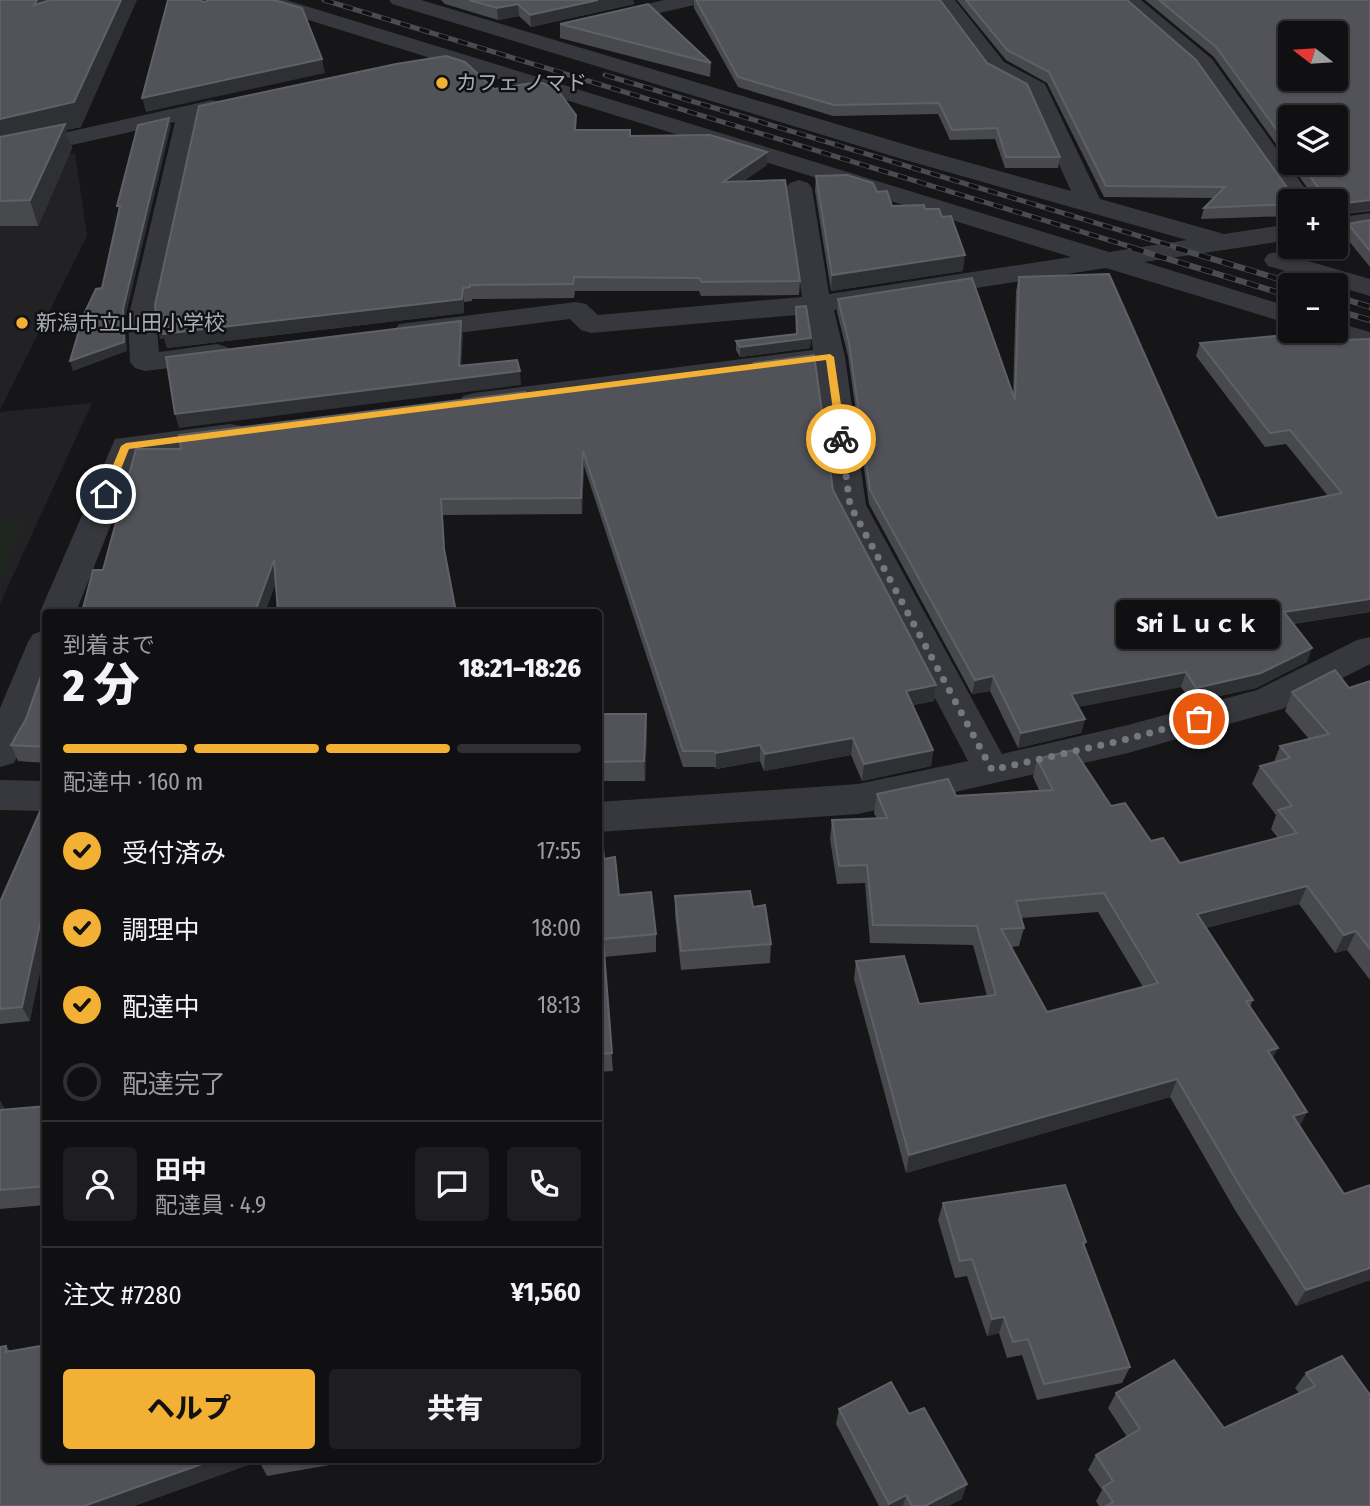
<!DOCTYPE html>
<html lang="ja">
<head>
<meta charset="utf-8">
<style>
  :root { --surface:#101012; --page:#1e1e20; --text:#f1f3f6; --muted:#9c9d9f; --line:#303032; --accent:#f2b134 }
  body { margin:0; font-family:"Fira Sans Condensed","Noto Sans JP",sans-serif; background:var(--page); color:var(--text); height:100vh; display:flex; flex-direction:column; font-size:26px; white-space:nowrap }
  * { box-sizing:border-box; margin:0 }
  p { font-size:23px; color:var(--muted) }
  .icon { flex:none; width:38px; height:38px; fill:none; stroke:currentColor; stroke-width:2; stroke-linecap:round; stroke-linejoin:round }
  .map { position:relative; flex:1; overflow:hidden }
  .details { position:absolute; left:42px; top:609px; width:560px; height:854px; display:flex; flex-direction:column; background:var(--surface); border-radius:7px; box-shadow:0 2px 5px #0004,0 0 0 2px var(--line) }
  .details>* { flex:none }
  .needle { width:46px; rotate:287deg }
  .fabs { position:absolute; left:1278px; top:21px; display:grid; gap:14px }
  .fabs a { display:grid; place-items:center; width:70px; height:70px; border-radius:7px; background:var(--surface); box-shadow:0 2px 5px #0004,0 0 0 2px var(--line); font-size:35px }
  .pin { position:absolute; display:grid; place-items:center; width:60px; height:60px; color:#fff; margin:-30px; border:4px solid #fff; border-radius:50%; box-shadow:0 2px 7px #0007 }
  .courier { position:absolute; display:grid; place-items:center; width:70px; height:70px; margin:-35px; border:5px solid #f2b134; border-radius:50%; background:#fff; color:#222; box-shadow:0 2px 9px #0007 }
  .bubble { position:absolute; height:49px; border-radius:7px; background:var(--surface); box-shadow:0 2px 5px #0004,0 0 0 2px var(--line); font-size:23px; font-weight:800; line-height:49px; text-align:center }
  .summary em { font-style:normal; font-weight:800 }
  .summary div { display:flex; flex-direction:column-reverse }
  .summary { display:flex; align-items:center; justify-content:space-between; height:119px; padding:0 21px }
  h1 { font-size:46px; font-weight:800; line-height:52px }
  .bar { display:grid; grid-template-columns:repeat(4,1fr); gap:10px 7px; align-content:center; height:84px; padding:0 21px }
  .bar i { height:9px; border-radius:5px; background:var(--line) }
  .bar .on { background:var(--accent) }
  .bar p { grid-column:span 4 }
  .line { display:flex; align-items:center; gap:18px; padding:0 21px; border-top:2px solid var(--line) }
  .line div { flex:1 }
  .round { display:grid; place-items:center; flex:none; width:74px; height:74px; border-radius:7px; background:var(--page) }
  ol { padding:0 21px; list-style:none }
  li { display:flex; align-items:center; gap:21px; height:77px }
  li p { margin-inline-start:auto }
  li .icon { padding:7px; border-radius:50%; background:var(--accent); color:#111; stroke-width:4 }
  li:last-child { color:var(--muted) }
  li i { width:38px; height:38px; border:4px solid var(--line); border-radius:50% }
  .primary-button { display:flex; gap:14px; margin-top:auto; padding:14px 21px }
  .primary-button a { flex:1; height:80px; border-radius:7px; background:var(--accent); color:#111; font-size:28px; font-weight:800; line-height:80px; text-align:center }
  .primary-button a+a { background:var(--page); color:var(--text) }
  .map>svg:first-child { display:block }
  .built { fill:#222225 }
  .green { fill:#1e261f }
  .lines { fill:none; stroke-linecap:round; stroke-linejoin:round }
  .street { fill:#37383d; fill-rule:evenodd }
  .rail-far1-casing { stroke:#4a4c52; stroke-width:5 }
  .rail-casing { stroke:#4a4c52; stroke-width:6 }
  .rail-far1 { stroke:#111113; stroke-width:3.5; stroke-dasharray:10; stroke-linecap:butt }
  .rail { stroke:#111113; stroke-width:4.5; stroke-dasharray:12; stroke-linecap:butt }
  .wall { fill:#47494d; fill-rule:evenodd }
  .shaded-wall { fill:#2f3033 }
  .building { fill:#525359; stroke:#5f6168; stroke-width:2; fill-rule:evenodd }
  .route { fill:#f2b134 }
  .done { stroke:#757880; stroke-width:7; stroke-dasharray:0 12.6 }
  .poi-dot { fill:#f2b134; stroke:#111113; stroke-width:2.5 }
  .labels { text-anchor:middle; dominant-baseline:central; stroke-width:5; stroke-linejoin:round; paint-order:stroke }
  .far-poi-label { font-size:21px; fill:#a8adb8; stroke:#111113; text-anchor:start }
</style>
</head>
<body>
<div class="map">
<svg width="1370" height="1506" viewBox="0 0 1370 1506">
  <rect width="100%" height="100%" fill="#161618"/>
  <g class="built">
    <polygon points="75,153 87,236 0,410 0,170"/>
    <polygon points="92,403 0,604 0,412"/>
  </g>
  <polygon class="green" points="0,523 25,523 0,578"/>
  <g class="lines">
    <g class="street">
      <polygon points="254,0 286,0 1109,252 1187,240 902,159 392,4 389,0 421,0 920,149 1071,191 1027,93 988,72 934,0 955,0 1004,62 1045,84 1100,199 1224,234 1290,224 1290,240 1144,262 1290,307 1290,324 1106,268 834,310 845,357 866,505 1002,754 1128,725 1257,690 1357,640 1370,637 1370,664 1282,709 1128,753 858,814 598,832 598,802 858,784 968,761 834,505 815,368 474,411 463,408 459,402 463,396 474,393 813,350 808,314 591,333 581,330 570,319 409,339 399,336 395,330 399,324 576,302 586,304 598,315 802,297 786,188 790,183 799,180 808,183 812,188 829,294 1071,257 257,4"/>
      <polygon points="664,0 702,0 699,4 602,26 595,24 591,20 595,16"/>
      <polygon points="1118,0 1141,0 1212,59 1314,201 1290,203 1196,69"/>
      <polygon points="212,100 220,102 224,107 220,112 200,117 156,319 159,352 217,344 227,347 232,353 227,359 217,362 145,371 135,368 130,362 128,319 175,122 0,161 0,147"/>
      <polygon points="1370,213 1370,229 1335,234 1335,218"/>
      <polygon points="1277,252 1370,279 1370,296 1268,266 1264,260 1268,254"/>
      <polygon points="1335,322 1370,332 1370,350 1325,336 1321,331 1335,331"/>
      <polygon points="230,424 241,426 245,433 241,440 139,454 76,612 46,612 46,620 40,612 115,439"/>
      <polygon points="46,630 46,688 19,753 14,763 0,767 0,708 28,642 33,634"/>
      <polygon points="0,780 46,781 46,811 0,810"/>
    </g>
    <defs>
      <g id="rail-far1">
        <polyline points="324,0 1138,249"/>
        <polyline points="605,75 1182,249"/>
      </g>
      <g id="rail">
        <polyline points="1132,248 1290,296"/>
        <polyline points="1176,248 1299,285"/>
        <polyline points="1335,296 1370,307"/>
        <polyline points="1335,310 1370,320"/>
      </g>
    </defs>
    <use href="#rail-far1" class="rail-far1-casing"/>
    <use href="#rail" class="rail-casing"/>
    <use href="#rail-far1" class="rail-far1"/>
    <use href="#rail" class="rail"/>
  </g>
  <g class="wall">
    <polygon points="0,0 81,127 66,130 72,148 38,226 0,226"/>
    <polygon points="441,0 633,0 634,4 531,27 519,16 498,20 445,4"/>
    <polygon points="694,0 940,0 1060,157 1058,168 1005,168 995,139 950,140 938,114 833,116 738,87 694,8"/>
    <path d="M957 0H1127L1291 193H1311L1214 57 1145 0H1370V211L1335 215V201H1290V216L1201 219 1204 208 1214 198 1104 197 1047 83 1006 60ZM1290 117 1335 163H1290Z"/>
    <polygon points="560,24 711,63 710,77 560,38"/>
    <polygon points="494,89 576,130 767,152 767,165 743,181 800,281 799,295 701,296 699,291 575,291 574,298 472,299 472,301 464,302 464,313 167,348 164,338 160,339"/>
    <polygon points="816,176 877,192 892,206 925,209 963,271 831,291 815,191"/>
    <polygon points="1370,220 1370,267 1344,235 1348,224"/>
    <polygon points="1019,277 1217,518 1328,496 1286,444 1265,447 1196,356 1200,343 1346,340 1370,339 1370,612 1293,624 1307,662 1256,688 1192,702 1181,687 1078,707 1085,719 1081,733 1018,748 990,691 972,694 869,504 848,356 837,312 838,299 1013,395 1016,291"/>
    <polygon points="796,307 811,338 810,348 740,357 736,350 736,341 796,334"/>
    <polygon points="754,363 833,490 936,685 934,701 913,705 933,750 931,766 862,781 851,755 764,771 760,761 716,769 715,767 683,767 584,466 582,514 443,515 276,582 265,612 82,612 103,570 181,449 527,397 754,368"/>
    <polygon points="46,663 46,763 18,761 11,745 26,719"/>
    <path d="M1370 681V980L1347 950 1335 953 1299 904 1206 928 1253 1000 1250 1007 1273 1058 1300 1126 1370 1280 1296 1306 1235 1210 1170 1097 906 1173 854 979 856 961 919 1004 987 996 973 945 870 943 865 883 837 884 830 839 832 820 877 819 874 813 877 794 956 796 1039 790 1033 777 1037 759 1111 806 1151 841 1180 863 1278 838 1271 829 1276 815 1252 784 1260 766 1274 762 1280 746 1309 739 1285 711 1292 692 1349 688ZM1098 912 1143 987 1047 1012 1011 947 1019 946 1024 928 1021 918Z"/>
    <polygon points="598,714 646,714 647,733 645,781 598,781"/>
    <polygon points="598,825 604,859 619,895 656,934 656,952 604,957 613,1071 598,1072"/>
    <polygon points="675,896 753,907 771,944 770,963 681,970 675,915"/>
    <polygon points="0,902 30,1021 0,1024"/>
    <polygon points="0,1101 5,1110 46,1106 46,1205 0,1209"/>
    <polygon points="943,1203 1086,1242 1084,1247 1130,1367 1122,1383 1037,1400 1022,1355 1007,1358 999,1333 987,1336 967,1276 955,1278 938,1220"/>
    <polygon points="46,1345 46,1460 358,1460 267,1476 259,1461 134,1506 0,1506 0,1347 6,1346 10,1351"/>
    <polygon points="1342,1356 1370,1506 1099,1506 1096,1501 1102,1490 1088,1470 1096,1455 1127,1437 1108,1408 1116,1393 1224,1428 1299,1393 1295,1388 1306,1373"/>
    <polygon points="839,1409 909,1414 962,1499 948,1506 879,1506 836,1424"/>
  </g>
  <g class="shaded-wall">
    <polygon points="37,0 58,0 34,5"/>
    <polygon points="121,0 137,0 81,127 66,130 72,148 38,226 30,200 0,145 0,119"/>
    <polygon points="598,0 633,0 634,4 531,27 530,15"/>
    <polygon points="518,4 519,16 498,20 497,8"/>
    <polygon points="322,59 325,73 146,112 142,98"/>
    <polygon points="169,118 171,126 125,318 127,351 73,371 70,361 123,309"/>
    <polygon points="767,152 767,165 723,196 723,182"/>
    <polygon points="1370,200 1370,210 1335,215 1335,212 1338,204"/>
    <polygon points="965,255 963,271 831,291 832,275"/>
    <polygon points="463,288 464,302 464,313 167,348 164,338 160,339 157,325 161,323"/>
    <polygon points="461,321 463,335 461,378 520,371 521,385 179,428 175,414 459,366"/>
    <polygon points="811,338 810,348 740,357 740,347"/>
    <polygon points="583,451 584,466 582,514 581,498"/>
    <polygon points="441,499 443,515 446,565 444,549"/>
    <polygon points="274,560 278,576 265,612 255,612"/>
    <polygon points="1370,599 1370,612 1279,626 1284,612"/>
    <polygon points="1312,648 1307,662 1256,688 1192,702 1196,688"/>
    <polygon points="1186,672 1181,687 1068,709 1071,694"/>
    <polygon points="993,676 990,691 972,694 975,680"/>
    <polygon points="936,685 934,701 904,707 906,691"/>
    <polygon points="646,714 647,733 645,781 644,761"/>
    <polygon points="1085,719 1081,733 1018,748 1021,733"/>
    <polygon points="853,738 851,755 764,771 765,754"/>
    <polygon points="760,745 760,761 716,769 716,753"/>
    <polygon points="933,750 931,766 862,781 864,764"/>
    <polygon points="1307,886 1299,904 1190,932 1197,914"/>
    <polygon points="46,896 46,944 30,1021 22,1007"/>
    <polygon points="1356,931 1347,950 1335,953 1344,935"/>
    <polygon points="1278,1048 1269,1066 1268,1051"/>
    <polygon points="1177,1079 1170,1097 906,1173 909,1155"/>
    <polygon points="0,1101 9,1116 0,1119"/>
    <polygon points="1307,1112 1298,1130 1293,1116"/>
    <polygon points="1370,1268 1370,1280 1296,1306 1306,1290"/>
    <polygon points="1004,1317 999,1333 987,1336 992,1319"/>
    <polygon points="213,1460 262,1460 134,1506 84,1506"/>
    <polygon points="967,1484 962,1499 948,1506 925,1506"/>
    <polygon points="906,1495 903,1506 889,1506 889,1504"/>
  </g>
  <g class="building">
    <polygon points="0,0 37,0 34,5 51,0 121,0 74,102 0,119"/>
    <polygon points="168,0 200,0 204,2 210,0 274,0 302,8 322,59 142,98"/>
    <polygon points="469,0 598,0 530,15 518,4 497,8"/>
    <polygon points="696,0 940,0 987,63 1027,84 1060,157 1006,157 997,128 952,130 939,103 834,105 738,77"/>
    <path d="M966 0H1127L1196 60 1291 193 1318 192 1320 190 1300 163H1335V117H1290V148L1216 47 1159 0H1370V200L1338 204 1336 210 1335 201H1290V204L1204 208 1225 187 1106 186 1049 72 1007 50ZM1290 33H1335V79H1290Z"/>
    <polygon points="648,4 711,63 560,24"/>
    <polygon points="446,56 465,62 494,89 539,82 556,88 576,115 575,130 630,130 630,136 710,135 767,152 723,182 785,180 800,281 702,282 699,278 574,277 573,284 470,285 470,287 463,288 462,299 163,334 161,323 157,325 155,305 199,106 396,64"/>
    <polygon points="169,118 123,309 124,342 70,361 84,314 96,289 102,288 120,206 117,206 138,125"/>
    <polygon points="65,124 30,200 0,201 0,137"/>
    <polygon points="847,175 873,183 877,192 887,191 892,206 924,205 925,209 939,209 942,217 951,216 965,255 832,275 816,176"/>
    <polygon points="1370,220 1370,251 1348,224"/>
    <polygon points="1109,274 1217,518 1342,493 1290,430 1270,433 1200,343 1338,330 1346,340 1370,339 1370,599 1284,612 1312,648 1261,673 1196,688 1186,672 1071,694 1085,719 1021,733 993,676 975,680 870,490 849,343 838,299 972,278 1015,400 1019,277"/>
    <polygon points="806,306 811,338 740,347 736,341 797,334 796,307"/>
    <polygon points="461,321 459,366 517,360 520,371 175,414 166,357"/>
    <polygon points="814,355 833,490 936,685 906,691 933,750 864,764 853,738 765,754 760,745 716,753 715,751 683,751 583,451 581,498 441,499 444,549 456,612 278,612 274,560 255,612 82,612 93,570 103,570 136,449 181,449 179,435 525,392 527,397 656,377 757,367 754,363"/>
    <polygon points="42,663 46,663 46,747 11,745 26,719 42,673"/>
    <path d="M1335 670 1349 688 1370 681V949L1356 931 1344 935 1307 886 1197 914 1253 1000 1246 1001 1278 1048 1268 1051 1307 1112 1293 1116 1344 1194 1370 1185V1268L1306 1290 1244 1193 1177 1079 909 1155 856 961 904 956 919 1004 996 995 977 926 873 925 867 865 839 866 832 820 887 818 877 794 948 779 956 796 1053 790 1037 759 1074 750 1111 806 1125 803 1151 841 1163 838 1180 863 1297 833 1278 810 1292 806 1260 766 1290 758 1280 746 1329 734 1292 692ZM1104 893 1158 983 1047 1012 1001 929 1024 928 1016 901Z"/>
    <polygon points="598,714 646,714 644,761 598,762"/>
    <polygon points="46,798 46,896 22,1007 0,1009 0,902"/>
    <polygon points="598,825 601,825 604,859 615,857 619,895 651,892 656,934 603,939 612,1053 598,1054"/>
    <polygon points="750,891 753,907 765,905 771,944 681,951 675,896"/>
    <polygon points="46,1106 46,1186 0,1190 0,1110"/>
    <polygon points="1065,1185 1086,1242 1083,1243 1130,1367 1044,1384 1028,1339 1013,1342 1004,1317 992,1319 972,1259 960,1261 943,1203"/>
    <polygon points="46,1345 46,1460 213,1460 84,1506 0,1506 0,1347 6,1346 6,1352"/>
    <polygon points="1342,1356 1370,1395 1370,1506 1106,1506 1113,1502 1103,1487 1113,1481 1096,1455 1140,1429 1116,1393 1174,1360 1224,1428 1315,1386 1306,1373"/>
    <polygon points="891,1382 909,1414 924,1408 967,1484 925,1506 912,1506 906,1495 889,1504 839,1409"/>
  </g>
  <polygon class="route" points="830,354 834,357 846,439 841,441 837,439 826,360 129,449 111,494 106,497 101,494 121,446 126,443"/>
  <g class="lines">
    <polyline class="done" points="841,439 850,505 992,770 1128,739 1199,719"/>
  </g>
  <g class="poi-dot">
    <circle cx="442" cy="83" r="7"/>
    <circle cx="22" cy="323" r="7"/>
  </g>
  <g class="labels">
    <g class="far-poi-label">
      <text x="456" y="83">カフェ ノマド</text>
      <text x="36" y="323">新潟市立山田小学校</text>
    </g>
  </g>
</svg>
<div class="fabs">
<a><svg class="needle" viewBox="-14 -14 28 28"><path d="M0-13l5 13h-10z" fill="#e53935"/><path d="M0 13l5-13h-10z" fill="#9c9d9f"/></svg></a>
<a><svg class="icon" aria-label="layers" viewBox="0 0 24 24"><path d="M12 4l9 5-9 5-9-5zM3 14l9 5 9-5"/></svg></a>
<a>+</a>
<a>−</a>
</div>
<div class="pin" style="left:1199px;top:719px;background:#ea580c"><svg class="icon" aria-label="bag" viewBox="0 0 24 24"><path d="M5 8h14l-1 12H6zM9 8a3 3 0 0 1 6 0"/></svg></div>
<div class="pin" style="left:106px;top:494px;background:#1f2937"><svg class="icon" aria-label="home" viewBox="0 0 24 24"><path d="M3 11l9-7 9 7M6 9v11h12V9"/></svg></div>
<div class="courier" style="left:841px;top:439px"><svg class="icon" aria-label="bike" viewBox="0 0 24 24"><circle cx="6" cy="16" r="4"/><circle cx="18" cy="16" r="4"/><path d="M6 16l4-8h5l3 8M10 8l3 8H6M13 5h3"/></svg></div>
<div class="bubble" style="left:1116px;top:600px;width:164px">Sri Ｌｕｃｋ</div>
<section class="details">
<div class="summary"><div><h1>2 分</h1><p>到着まで</p></div><em>18:21–18:26</em></div>
<div class="bar"><i class="on"></i><i class="on"></i><i class="on"></i><i></i><p>配達中 · 160 m</p></div>
<ol>
<li><svg class="icon" aria-label="check" viewBox="0 0 24 24"><path d="M5 12l5 5 9-10"/></svg>受付済み<p>17:55</p></li>
<li><svg class="icon" aria-label="check" viewBox="0 0 24 24"><path d="M5 12l5 5 9-10"/></svg>調理中<p>18:00</p></li>
<li><svg class="icon" aria-label="check" viewBox="0 0 24 24"><path d="M5 12l5 5 9-10"/></svg>配達中<p>18:13</p></li>
<li><i></i>配達完了</li>
</ol>
<div class="line" style="height:126px"><a class="round"><svg class="icon" aria-label="person" viewBox="0 0 24 24"><circle cx="12" cy="8" r="4"/><path d="M4 21q1-7 8-7t8 7"/></svg></a><div><b>田中</b><p>配達員 · 4.9</p></div><a class="round"><svg class="icon" aria-label="chat" viewBox="0 0 24 24"><path d="M4 5h16v11H9l-5 4z"/></svg></a><a class="round"><svg class="icon" aria-label="phone" viewBox="0 0 24 24"><path d="M5 4h4l2 5-3 2q2 4 5 5l2-3 5 2v4C11 20 4 13 5 4z"/></svg></a></div>
<div class="line" style="height:91px"><div>注文 #7280</div><b>¥1,560</b></div>
<div class="primary-button"><a>ヘルプ</a><a>共有</a></div>
</section>
</div>
</body>
</html>
